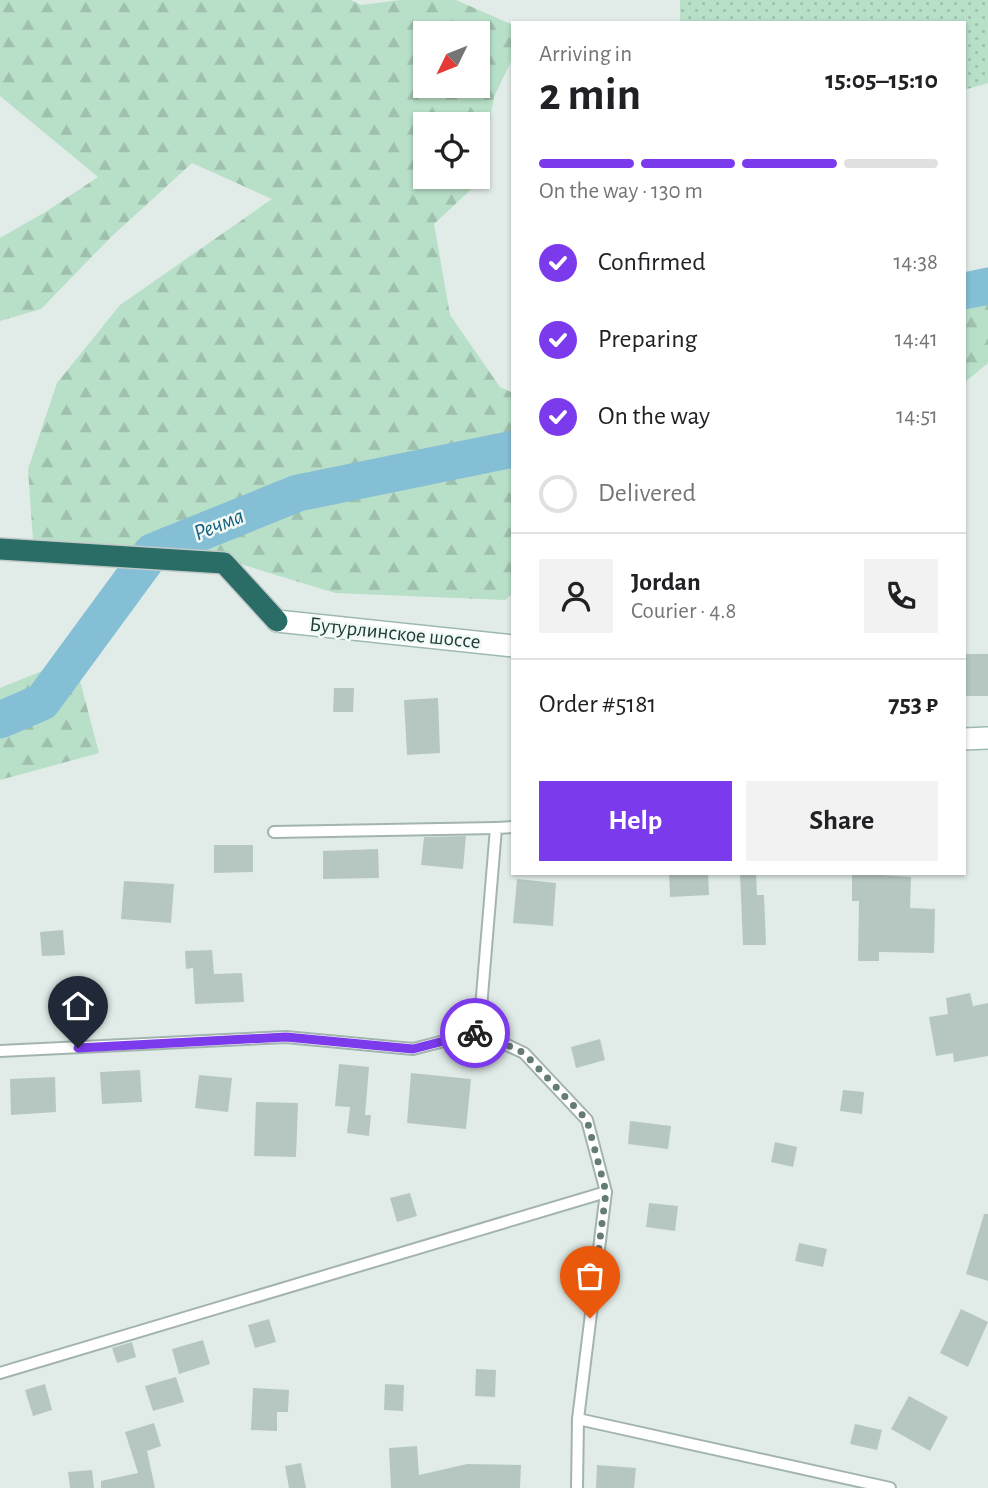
<!DOCTYPE html>
<html lang="en">
<head>
<meta charset="utf-8">
<style>
  :root { --surface:#fff; --page:#f2f2f2; --text:#202124; --muted:#757577; --line:#e0e0e0; --accent:#7c3aed }
  body { margin:0; font-family:"Alegreya Sans",sans-serif; background:var(--page); color:var(--text); height:100vh; display:flex; flex-direction:column; font-size:26px; white-space:nowrap }
  * { box-sizing:border-box; margin:0 }
  p { font-size:23px; color:var(--muted) }
  .icon { flex:none; width:38px; height:38px; fill:none; stroke:currentColor; stroke-width:2; stroke-linecap:round; stroke-linejoin:round }
  .map { position:relative; flex:1; overflow:hidden }
  .sheet { position:absolute; left:511px; top:21px; width:455px; height:854px; display:flex; flex-direction:column; background:var(--surface); border-radius:0px; box-shadow:0 2px 5px #0004 }
  .sheet>* { flex:none }
  .needle { width:46px; rotate:227deg }
  .buttons { position:absolute; left:413px; top:21px; display:grid; gap:14px }
  .buttons a { display:grid; place-items:center; width:77px; height:77px; border-radius:0px; background:var(--surface); box-shadow:0 2px 5px #0004; font-size:35px }
  .pin { position:absolute; display:grid; place-items:center; width:60px; height:60px; color:#fff; margin:-72px -30px; border-radius:50% 50% 50% 0; rotate:-45deg; box-shadow:0 0 7px #0007 }
  .pin .icon { rotate:45deg }
  .courier { position:absolute; display:grid; place-items:center; width:70px; height:70px; margin:-35px; border:5px solid #7c3aed; border-radius:50%; background:#fff; color:#222; box-shadow:0 2px 9px #0007 }
  .overview em { font-style:normal; font-weight:700 }
  .overview div { display:flex; flex-direction:column-reverse }
  .overview { display:flex; align-items:center; justify-content:space-between; height:119px; padding:0 28px }
  h1 { font-size:46px; font-weight:700; line-height:52px }
  .bar { display:grid; grid-template-columns:repeat(4,1fr); gap:10px 7px; align-content:center; height:84px; padding:0 28px }
  .bar i { height:9px; border-radius:5px; background:var(--line) }
  .bar .on { background:var(--accent) }
  .bar p { grid-column:span 4 }
  .line { display:flex; align-items:center; gap:18px; padding:0 28px; border-top:2px solid var(--line) }
  .line div { flex:1 }
  .round { display:grid; place-items:center; flex:none; width:74px; height:74px; border-radius:0px; background:var(--page) }
  ol { padding:0 28px; list-style:none }
  li { display:flex; align-items:center; gap:21px; height:77px }
  li p { margin-inline-start:auto }
  li .icon { padding:7px; border-radius:50%; background:var(--accent); color:#fff; stroke-width:4 }
  li:last-child { color:var(--muted) }
  li i { width:38px; height:38px; border:4px solid var(--line); border-radius:50% }
  .primary-button { display:flex; gap:14px; margin-top:auto; padding:14px 28px }
  .primary-button a { flex:1; height:80px; border-radius:0px; background:var(--accent); color:#fff; font-size:28px; font-weight:700; line-height:80px; text-align:center }
  .primary-button a+a { background:var(--page); color:var(--text) }
  .map>svg:first-child { display:block }
  .green { fill:url(#green-dots) }
  .forest { fill:url(#forest-firs); fill-rule:evenodd }
  .lines { fill:none; stroke-linecap:round; stroke-linejoin:round }
  .river { stroke:#85bfd5; stroke-width:37 }
  .building { fill:#b6c7c2 }
  .lane-casing { stroke:#a3b4b0; stroke-width:14 }
  .secondary-casing { stroke:#9eb9b2; stroke-width:24 }
  .highway-casing { stroke:#c1c9c8; stroke-width:24 }
  .lane { stroke:#fff; stroke-width:10 }
  .secondary { stroke:#fff; stroke-width:21 }
  .highway { stroke:#2a6c66; stroke-width:21 }
  .done { stroke:#647b76; stroke-width:7; stroke-dasharray:0 12.6 }
  .route { stroke:#7c3aed; stroke-width:9 }
  .labels { text-anchor:middle; dominant-baseline:central; stroke-width:5; stroke-linejoin:round; paint-order:stroke }
  .street-label { font-size:21px; fill:#203e39; stroke:#f1f9f6 }
  .water-label { font-size:23px; font-style:italic; fill:#175f7d; stroke:#f1f9f6 }
</style>
</head>
<body>
<div class="map">
<svg width="988" height="1488" viewBox="0 0 988 1488">
  <defs>
    <pattern id="green-dots" width="8" height="8" patternUnits="userSpaceOnUse" patternTransform="scale(1.75)"><rect width="8" height="8" fill="#b8dfc7"/><path d="M2 2h.1M6 6h.1" fill="none" stroke="#9ec0ac" stroke-width="1.8" stroke-linecap="round"/></pattern>
    <pattern id="forest-firs" width="22" height="20" patternUnits="userSpaceOnUse" patternTransform="scale(1.75)"><rect width="22" height="20" fill="#b8dfc7"/><path d="M5 1l3.5 6h-7zM16 11l3.5 6h-7z" fill="#9ec0ac"/></pattern>
  </defs>
  <rect width="100%" height="100%" fill="#e1ece8"/>
  <polygon class="green" points="680,0 988,0 988,83 964,90 964,23 680,23"/>
  <g class="forest">
    <path d="M0 0H351L361 5 400 0H456L513 25V57L494 97 479 182 434 224 450 315 500 387 513 393V593L505 600 335 593 224 559 33 540 28 469 57 383 120 305 272 199 192 163 111 237 41 309 0 321V238L47 211 98 177 0 96ZM425 33H478V86H425ZM425 124H478V177H425Z"/>
    <polygon points="988,286 988,363 964,383 964,291"/>
    <polygon points="74,658 99,753 0,780 0,688"/>
  </g>
  <g class="lines">
    <g class="river">
      <polyline points="964,291 988,286"/>
      <polyline points="0,720 42,702 152,552 298,493 513,449"/>
    </g>
  </g>
  <g class="building">
    <rect x="964" y="654" width="24" height="42"/>
    <polygon points="334,688 354,688 353,712 333,712"/>
    <polygon points="438,698 440,753 407,755 404,700"/>
    <polygon points="466,836 463,869 421,865 424,837"/>
    <polygon points="214,845 253,845 253,872 214,873"/>
    <polygon points="378,849 379,878 323,879 323,851"/>
    <polygon points="669,873 708,873 709,895 670,897"/>
    <polygon points="740,873 756,873 757,895 764,895 766,945 743,945"/>
    <polygon points="852,873 911,877 910,908 935,909 934,953 879,952 879,961 858,961 859,901 852,901"/>
    <polygon points="517,879 556,883 553,926 513,923"/>
    <polygon points="124,881 174,884 171,923 121,919"/>
    <polygon points="63,930 65,955 42,956 40,932"/>
    <polygon points="212,950 214,974 242,973 244,1002 195,1004 193,968 186,969 185,951"/>
    <polygon points="970,993 973,1006 988,1003 988,1056 954,1062 953,1053 936,1056 929,1017 948,1014 946,998"/>
    <polygon points="600,1039 605,1060 576,1068 571,1047"/>
    <polygon points="339,1064 369,1067 365,1115 371,1115 369,1136 347,1133 350,1107 335,1106"/>
    <polygon points="140,1070 142,1102 102,1104 100,1072"/>
    <polygon points="411,1073 471,1079 466,1129 407,1123"/>
    <polygon points="199,1075 232,1078 228,1112 195,1108"/>
    <polygon points="55,1077 56,1112 11,1115 10,1079"/>
    <polygon points="843,1090 864,1092 862,1114 840,1111"/>
    <polygon points="256,1102 298,1103 296,1157 254,1156"/>
    <polygon points="630,1121 671,1126 668,1149 628,1144"/>
    <polygon points="775,1142 797,1147 793,1167 771,1162"/>
    <polygon points="410,1193 417,1216 397,1222 390,1198"/>
    <polygon points="649,1203 678,1206 675,1231 646,1227"/>
    <polygon points="984,1214 988,1214 988,1281 966,1274"/>
    <polygon points="799,1243 827,1249 823,1267 795,1261"/>
    <polygon points="961,1309 988,1322 968,1367 940,1353"/>
    <polygon points="269,1319 276,1342 255,1348 248,1325"/>
    <polygon points="203,1340 210,1364 179,1374 172,1349"/>
    <polygon points="132,1342 136,1357 117,1363 112,1348"/>
    <polygon points="476,1369 496,1370 495,1397 475,1396"/>
    <polygon points="176,1377 184,1402 153,1411 145,1386"/>
    <polygon points="45,1384 52,1410 33,1416 25,1390"/>
    <polygon points="385,1384 404,1385 403,1411 384,1410"/>
    <polygon points="253,1388 289,1390 288,1412 277,1412 277,1431 251,1430"/>
    <polygon points="909,1396 948,1417 930,1451 891,1429"/>
    <polygon points="154,1423 161,1446 147,1451 155,1488 101,1488 101,1481 138,1473 125,1432"/>
    <polygon points="855,1424 882,1430 877,1450 850,1444"/>
    <polygon points="417,1446 419,1475 467,1464 521,1465 520,1488 391,1488 389,1448"/>
    <polygon points="301,1463 306,1488 289,1488 285,1466"/>
    <polygon points="597,1465 636,1468 634,1488 596,1488"/>
    <polygon points="92,1470 94,1488 70,1488 68,1472"/>
  </g>
  <g class="lines">
    <defs>
      <g id="lane">
        <polyline points="513,827 496,828 479,1032 524,1053 587,1120 606,1192 578,1419 577,1488"/>
        <polyline points="274,832 496,828"/>
        <polyline points="0,1051 286,1037 413,1049 479,1032"/>
        <polyline points="0,1373 606,1192"/>
        <polyline points="578,1419 890,1488"/>
      </g>
      <g id="secondary">
        <polyline points="277,621 513,646"/>
        <polyline points="964,739 988,738"/>
      </g>
      <polyline id="highway" points="0,549 224,563 277,621"/>
    </defs>
    <use href="#lane" class="lane-casing"/>
    <use href="#secondary" class="secondary-casing"/>
    <use href="#highway" class="highway-casing"/>
    <use href="#lane" class="lane"/>
    <use href="#secondary" class="secondary"/>
    <use href="#highway" class="highway"/>
  </g>
  <g class="lines">
    <polyline class="done" points="475,1033 479,1032 524,1053 587,1120 606,1192 590,1318"/>
    <polyline class="route" points="78,1048 286,1037 413,1049 475,1033"/>
  </g>
  <g class="labels">
    <g class="street-label">
      <text transform="translate(395 633) rotate(6)">Бутурлинское шоссе</text>
    </g>
    <g class="water-label">
      <text transform="translate(219 525) rotate(-22)">Речма</text>
    </g>
  </g>
</svg>
<div class="buttons">
<a><svg class="needle" viewBox="-14 -14 28 28"><path d="M0-13l5 13h-10z" fill="#e53935"/><path d="M0 13l5-13h-10z" fill="#757577"/></svg></a>
<a><svg class="icon" aria-label="locate" viewBox="0 0 24 24"><circle cx="12" cy="12" r="6"/><path d="M12 2v4M12 18v4M2 12h4M18 12h4"/></svg></a>
</div>
<div class="pin" style="left:590px;top:1318px;background:#ea580c"><svg class="icon" aria-label="bag" viewBox="0 0 24 24"><path d="M5 8h14l-1 12H6zM9 8a3 3 0 0 1 6 0"/></svg></div>
<div class="pin" style="left:78px;top:1048px;background:#1f2937"><svg class="icon" aria-label="home" viewBox="0 0 24 24"><path d="M3 11l9-7 9 7M6 9v11h12V9"/></svg></div>
<div class="courier" style="left:475px;top:1033px"><svg class="icon" aria-label="bike" viewBox="0 0 24 24"><circle cx="6" cy="16" r="4"/><circle cx="18" cy="16" r="4"/><path d="M6 16l4-8h5l3 8M10 8l3 8H6M13 5h3"/></svg></div>
<section class="sheet">
<div class="overview"><div><h1>2 min</h1><p>Arriving in</p></div><em>15:05–15:10</em></div>
<div class="bar"><i class="on"></i><i class="on"></i><i class="on"></i><i></i><p>On the way · 130 m</p></div>
<ol>
<li><svg class="icon" aria-label="check" viewBox="0 0 24 24"><path d="M5 12l5 5 9-10"/></svg>Confirmed<p>14:38</p></li>
<li><svg class="icon" aria-label="check" viewBox="0 0 24 24"><path d="M5 12l5 5 9-10"/></svg>Preparing<p>14:41</p></li>
<li><svg class="icon" aria-label="check" viewBox="0 0 24 24"><path d="M5 12l5 5 9-10"/></svg>On the way<p>14:51</p></li>
<li><i></i>Delivered</li>
</ol>
<div class="line" style="height:126px"><a class="round"><svg class="icon" aria-label="person" viewBox="0 0 24 24"><circle cx="12" cy="8" r="4"/><path d="M4 21q1-7 8-7t8 7"/></svg></a><div><b>Jordan</b><p>Courier · 4.8</p></div><a class="round"><svg class="icon" aria-label="phone" viewBox="0 0 24 24"><path d="M5 4h4l2 5-3 2q2 4 5 5l2-3 5 2v4C11 20 4 13 5 4z"/></svg></a></div>
<div class="line" style="height:91px"><div>Order #5181</div><b>753 ₽</b></div>
<div class="primary-button"><a>Help</a><a>Share</a></div>
</section>
</div>
</body>
</html>
